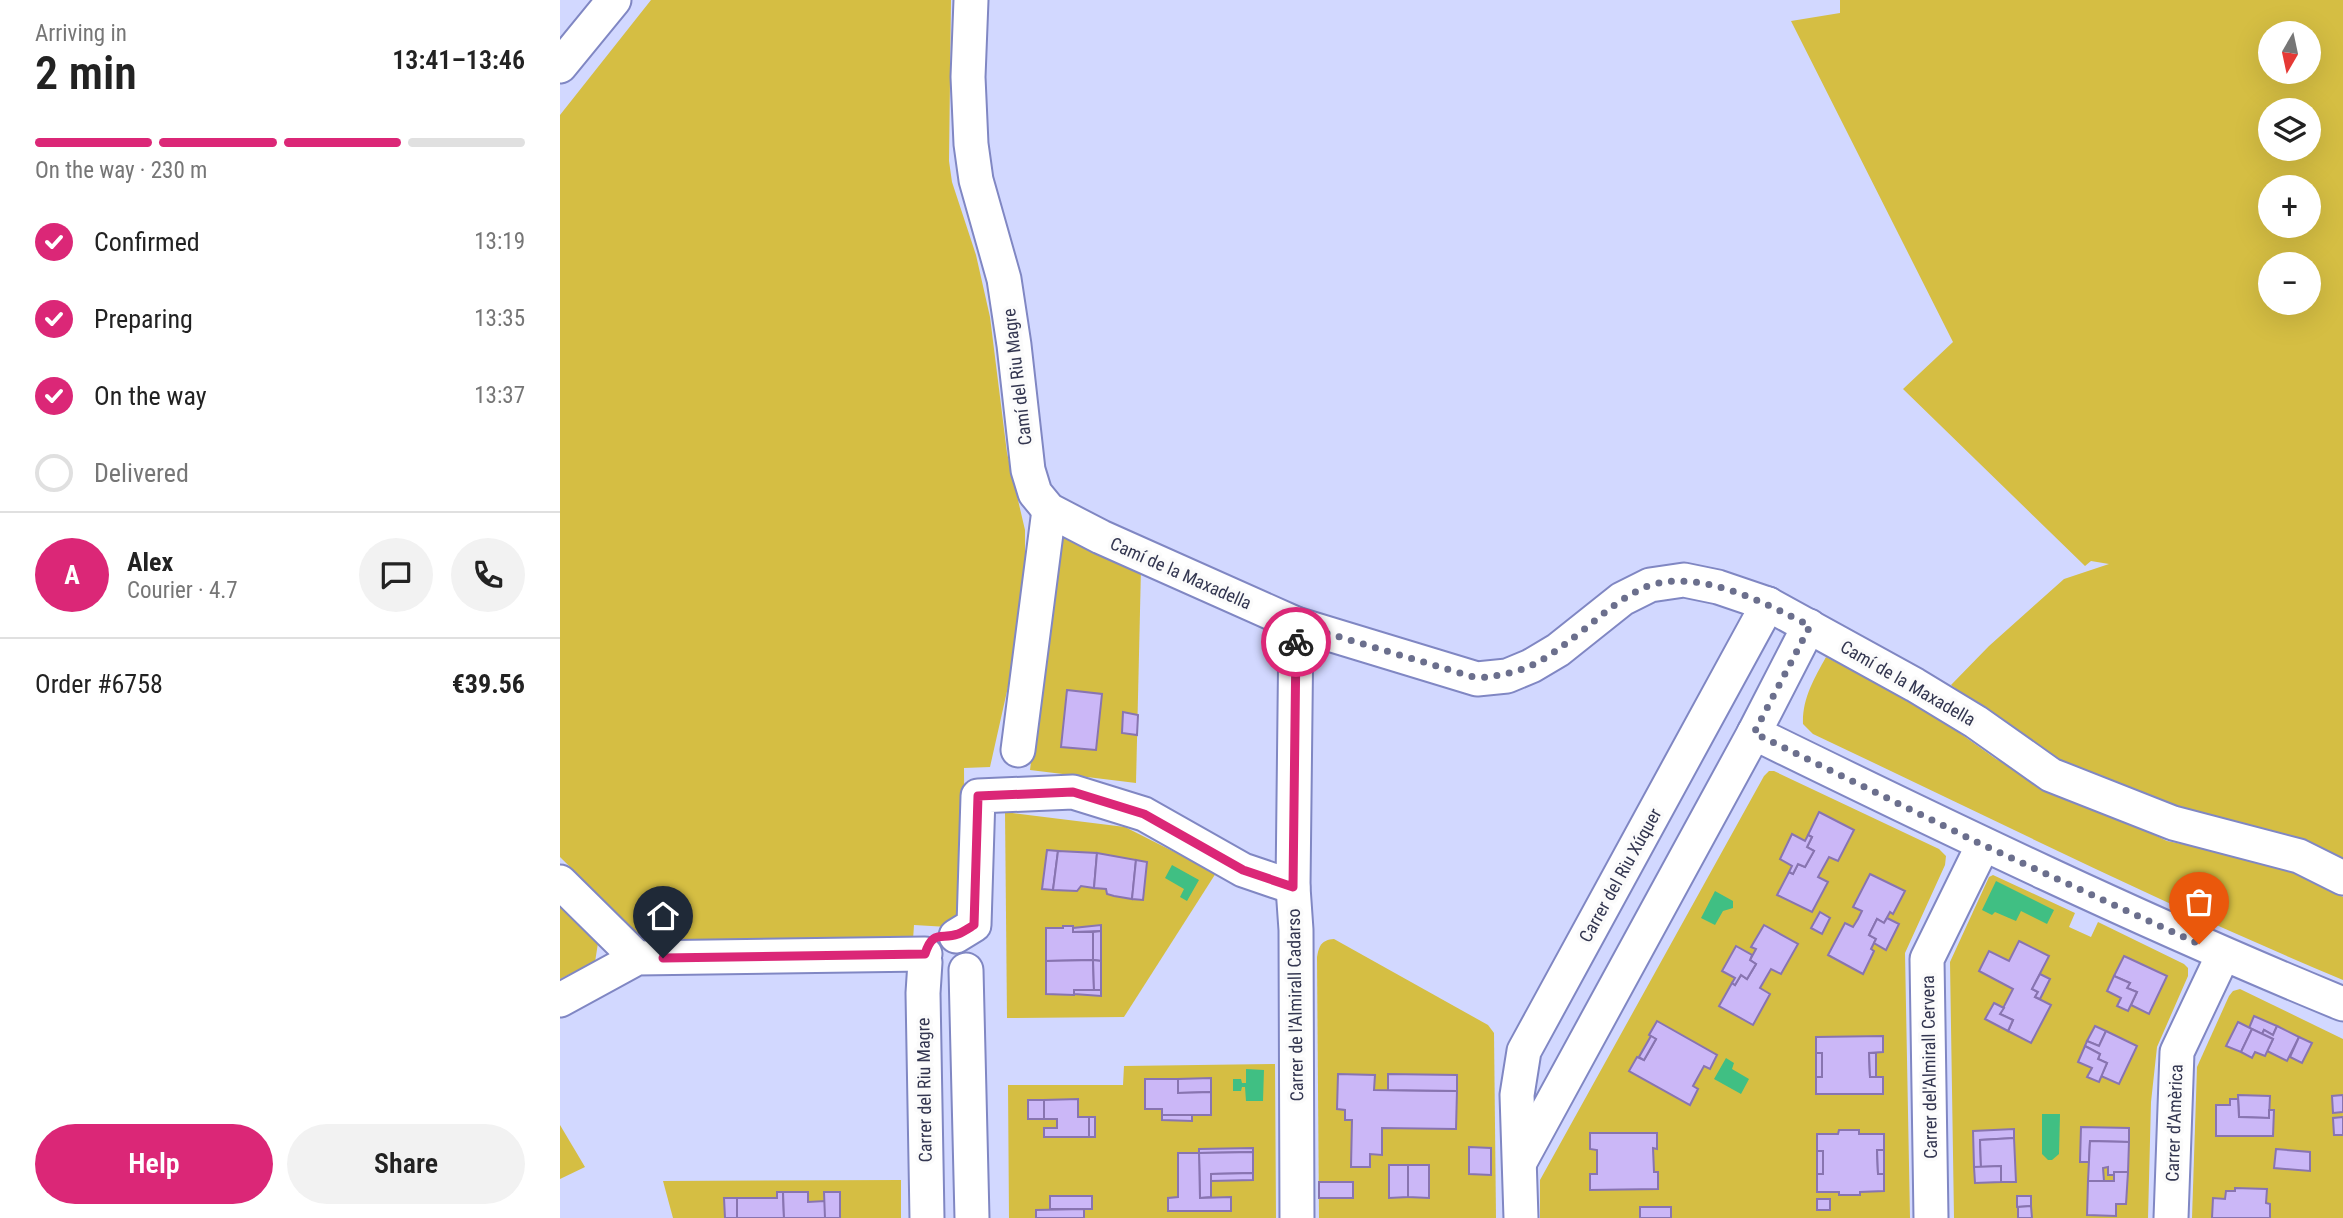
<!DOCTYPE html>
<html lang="en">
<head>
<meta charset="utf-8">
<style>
  :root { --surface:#fff; --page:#f2f2f2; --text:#222; --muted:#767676; --line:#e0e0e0; --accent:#db2777 }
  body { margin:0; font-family:"Roboto Condensed",sans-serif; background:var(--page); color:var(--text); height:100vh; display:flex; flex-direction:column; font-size:26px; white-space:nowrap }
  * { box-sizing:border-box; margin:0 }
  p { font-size:23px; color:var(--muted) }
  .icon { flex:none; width:38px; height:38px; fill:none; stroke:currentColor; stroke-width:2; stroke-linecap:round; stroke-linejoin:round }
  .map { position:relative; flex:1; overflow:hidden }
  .sheet { display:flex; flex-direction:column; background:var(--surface); width:560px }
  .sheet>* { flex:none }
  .needle { width:46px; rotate:189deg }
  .controls { position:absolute; left:1698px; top:21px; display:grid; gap:14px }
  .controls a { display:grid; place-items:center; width:63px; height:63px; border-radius:50%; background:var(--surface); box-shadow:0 7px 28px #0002; font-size:35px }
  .pin { position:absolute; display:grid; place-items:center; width:60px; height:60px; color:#fff; margin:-72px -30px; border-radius:50% 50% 50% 0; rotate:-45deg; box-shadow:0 0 7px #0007 }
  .pin .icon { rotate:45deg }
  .courier { position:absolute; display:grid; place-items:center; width:70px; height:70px; margin:-35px; border:5px solid #db2777; border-radius:50%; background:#fff; color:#222; box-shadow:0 2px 9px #0007 }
  .summary em { font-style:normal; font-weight:600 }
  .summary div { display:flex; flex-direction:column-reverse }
  .summary { display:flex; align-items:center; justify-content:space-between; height:119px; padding:0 35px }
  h1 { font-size:46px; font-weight:600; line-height:52px }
  .bar { display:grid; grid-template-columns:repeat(4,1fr); gap:10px 7px; align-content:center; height:84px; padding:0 35px }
  .bar i { height:9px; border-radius:5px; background:var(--line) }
  .bar .current { background:var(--accent) }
  .bar p { grid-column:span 4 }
  .line { display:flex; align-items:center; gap:18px; padding:0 35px; border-top:2px solid var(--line) }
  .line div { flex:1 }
  .round { display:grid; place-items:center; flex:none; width:74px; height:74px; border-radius:37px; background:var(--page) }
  ol { padding:0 35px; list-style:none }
  li { display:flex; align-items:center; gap:21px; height:77px }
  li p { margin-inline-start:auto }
  li .icon { padding:7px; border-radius:50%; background:var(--accent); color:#fff; stroke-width:4 }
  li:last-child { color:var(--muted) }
  li i { width:38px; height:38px; border:4px solid var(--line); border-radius:50% }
  .cta { display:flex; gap:14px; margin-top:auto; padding:14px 35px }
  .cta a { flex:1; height:80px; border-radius:42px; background:var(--accent); color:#fff; font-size:28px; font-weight:600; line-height:80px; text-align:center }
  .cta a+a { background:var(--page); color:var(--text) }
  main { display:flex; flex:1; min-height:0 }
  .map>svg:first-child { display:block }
  .green { fill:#d5be43; fill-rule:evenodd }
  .water { fill:#40bf83 }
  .building { fill:#cbb7f7; stroke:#8874b0; stroke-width:2 }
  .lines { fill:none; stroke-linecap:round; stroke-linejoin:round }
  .minor-casing { stroke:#8087c3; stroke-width:37 }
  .minor { stroke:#fff; stroke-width:33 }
  .done { stroke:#6b6f8d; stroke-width:7; stroke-dasharray:0 12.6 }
  .route { stroke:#db2777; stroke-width:9 }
  .labels { text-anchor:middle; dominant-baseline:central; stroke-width:7; stroke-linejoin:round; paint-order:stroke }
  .street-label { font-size:18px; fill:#333650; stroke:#fbfbfb }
</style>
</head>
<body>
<main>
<section class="sheet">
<div class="summary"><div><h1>2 min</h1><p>Arriving in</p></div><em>13:41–13:46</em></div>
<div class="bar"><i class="current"></i><i class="current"></i><i class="current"></i><i></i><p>On the way · 230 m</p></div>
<ol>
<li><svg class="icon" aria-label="check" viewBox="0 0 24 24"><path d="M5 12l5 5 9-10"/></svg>Confirmed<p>13:19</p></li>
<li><svg class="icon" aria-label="check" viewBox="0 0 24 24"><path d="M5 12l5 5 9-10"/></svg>Preparing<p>13:35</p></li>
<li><svg class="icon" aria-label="check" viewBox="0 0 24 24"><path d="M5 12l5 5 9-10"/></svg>On the way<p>13:37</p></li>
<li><i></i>Delivered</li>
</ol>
<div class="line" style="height:126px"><b class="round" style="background:var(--accent);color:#fff">A</b><div><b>Alex</b><p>Courier · 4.7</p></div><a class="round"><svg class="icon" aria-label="chat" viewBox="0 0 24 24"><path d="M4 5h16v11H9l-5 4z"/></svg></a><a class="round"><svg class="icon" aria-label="phone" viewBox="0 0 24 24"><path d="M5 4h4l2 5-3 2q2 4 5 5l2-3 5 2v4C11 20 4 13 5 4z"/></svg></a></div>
<div class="line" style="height:91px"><div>Order #6758</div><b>€39.56</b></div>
<div class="cta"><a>Help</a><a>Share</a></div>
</section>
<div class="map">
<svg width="1783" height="1218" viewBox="0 0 1783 1218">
  <rect width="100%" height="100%" fill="#d2d8ff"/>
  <g class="green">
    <polygon points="91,0 391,0 389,161 392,182 416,255 430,317 447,453 465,530 465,564 454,660 430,767 404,768 405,928 354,925 353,940 86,942 0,857 0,115"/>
    <path d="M1280 0H1783V866L1735 839 1711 830 1650 819 1511 774 1391 685 1429 646 1504 579 1549 564 1531 561 1525 566 1343 389 1393 342 1231 21 1280 13ZM1710 33H1748V72H1710ZM1710 110H1748V149H1710ZM1710 187H1748V226H1710ZM1710 264H1748V303H1710Z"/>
    <polygon points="499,531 581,568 576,783 470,770"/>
    <path d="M1266 657 1359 704 1436 759 1607 841 1711 862 1783 897V980C1604 905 1429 817 1253 734L1243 724C1242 699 1254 679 1266 657Z"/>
    <polygon points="1209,771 1214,771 1379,849 1386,856 1385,865 1345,953 1350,1218 980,1218 980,1180 1204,776"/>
    <polygon points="445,812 565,827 656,873 564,1017 447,1018"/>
    <polygon points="1433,875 1515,913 1509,927 1531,937 1538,922 1624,964 1628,968 1628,976 1597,1047 1591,1102 1588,1218 1394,1218 1390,962 1429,877"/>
    <polygon points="0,904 38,943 35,962 0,979"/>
    <path d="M774 939 928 1025 934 1033 936 1218H759L757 957C759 946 761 940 774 939Z"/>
    <polygon points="1680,989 1783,1039 1783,1218 1632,1218 1637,1067 1669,996 1673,991"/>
    <polygon points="715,1064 716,1218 449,1218 448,1085 563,1085 564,1066"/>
    <polygon points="0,1125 25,1167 0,1179"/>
    <polygon points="341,1180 341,1218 113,1218 103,1181"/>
  </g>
  <g class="water">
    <polygon points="612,865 639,880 627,901 620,897 624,889 605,878"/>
    <polygon points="1436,881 1494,910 1487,924 1461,911 1456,921 1435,912 1432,915 1422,910"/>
    <polygon points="1155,891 1173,901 1173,908 1163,911 1155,925 1141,918"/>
    <polygon points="1166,1058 1174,1063 1172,1069 1189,1079 1181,1094 1154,1079"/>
    <polygon points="686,1069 704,1070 703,1101 686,1101 685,1087 682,1087 681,1091 673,1091 673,1079 681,1079 682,1083 686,1083"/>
    <polygon points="1482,1114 1500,1114 1499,1154 1492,1160 1488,1160 1482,1154"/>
  </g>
  <g class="building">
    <polygon points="507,690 542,694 536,750 501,747"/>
    <polygon points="563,712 578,715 577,735 562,733"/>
    <polygon points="1259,812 1294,830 1278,861 1269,857 1258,877 1268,882 1252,912 1217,895 1229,872 1233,874 1238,864 1245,867 1254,851 1247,847 1252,837 1248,835"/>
    <polygon points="1232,834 1245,841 1248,835 1252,837 1247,847 1254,851 1245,867 1238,864 1233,874 1229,872 1232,866 1220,859"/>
    <polygon points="487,850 498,851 493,890 482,889"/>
    <polygon points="498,851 537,853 534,888 521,886 517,891 493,890"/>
    <polygon points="537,853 576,860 572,899 554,896 547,894 546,889 534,888"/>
    <polygon points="576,860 587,862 583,900 572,899"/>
    <polygon points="1310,874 1345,891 1333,914 1330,912 1324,923 1317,919 1309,935 1316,939 1311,949 1314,951 1303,974 1268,955 1285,923 1293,927 1298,919 1302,911 1293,907"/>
    <polygon points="1260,912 1270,918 1262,934 1251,928"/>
    <polygon points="1327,918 1339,924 1326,950 1314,943 1316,939 1309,935 1317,919 1324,923"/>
    <polygon points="541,925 541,931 513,932 513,928"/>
    <polygon points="1204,925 1238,944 1221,974 1211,969 1200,988 1210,994 1193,1025 1159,1006 1172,983 1175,985 1181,975 1187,979 1196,964 1190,960 1196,949 1191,947"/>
    <polygon points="503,926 513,926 513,932 533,932 533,960 486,961 486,928 503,928"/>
    <polygon points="541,931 541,961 533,960 533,932"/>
    <polygon points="1459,941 1489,956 1472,989 1478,992 1475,997 1491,1005 1471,1043 1448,1031 1453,1020 1440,1014 1453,989 1419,971 1429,951 1449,961"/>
    <polygon points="1176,946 1192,955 1190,960 1196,964 1187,979 1181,975 1175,985 1172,983 1175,978 1162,971"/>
    <polygon points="1564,956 1607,976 1589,1014 1571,1005 1577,992 1567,988 1570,983 1554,976"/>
    <polygon points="533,960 534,990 514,990 514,995 486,994 486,961"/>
    <polygon points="533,960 541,961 541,990 534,990"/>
    <polygon points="1480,974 1490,979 1480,999 1475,997 1478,992 1472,989"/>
    <polygon points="1554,976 1570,983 1567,988 1577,992 1568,1011 1557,1006 1561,998 1547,991"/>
    <polygon points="514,990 541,990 541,996 514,994"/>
    <polygon points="1434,1003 1444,1008 1440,1014 1453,1020 1448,1031 1425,1019"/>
    <polygon points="1694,1016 1717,1026 1713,1035 1704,1030 1702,1034 1689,1028"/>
    <polygon points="1097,1021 1157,1055 1150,1069 1144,1066 1133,1086 1138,1089 1130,1105 1069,1071 1077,1057 1084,1060 1096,1039 1089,1035"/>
    <polygon points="1678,1022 1692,1029 1681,1052 1666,1046"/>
    <polygon points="1535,1026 1546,1031 1539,1046 1527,1041"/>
    <polygon points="1717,1026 1739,1037 1727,1061 1707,1051 1713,1039 1702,1034 1704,1030 1713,1035"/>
    <polygon points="1692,1029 1713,1039 1705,1056 1695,1052 1692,1058 1681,1052"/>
    <polygon points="1546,1031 1577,1046 1559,1084 1541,1076 1547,1063 1538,1059 1540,1054 1525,1046 1527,1041 1539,1046"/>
    <polygon points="1091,1036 1096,1039 1084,1060 1079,1057"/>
    <polygon points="1323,1036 1323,1052 1309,1053 1310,1077 1323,1077 1323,1094 1256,1094 1256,1077 1262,1077 1262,1053 1256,1053 1256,1037"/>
    <polygon points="1739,1037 1752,1043 1742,1063 1730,1057"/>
    <polygon points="1525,1046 1540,1054 1538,1059 1547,1063 1539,1082 1527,1077 1532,1068 1518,1062"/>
    <rect x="1256" y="1053" width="6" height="24"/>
    <polygon points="1309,1053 1316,1053 1316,1077 1310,1077"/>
    <polygon points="778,1074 815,1075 814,1090 897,1091 896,1129 822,1128 822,1155 810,1154 810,1167 791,1167 792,1120 785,1120 785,1110 777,1109"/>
    <polygon points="828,1074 897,1075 897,1091 828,1090"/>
    <polygon points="651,1078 651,1092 618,1093 618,1079"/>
    <polygon points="585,1079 618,1079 618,1093 651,1092 651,1115 602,1115 602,1109 585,1109"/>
    <polygon points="1678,1095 1710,1096 1709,1118 1679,1117"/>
    <polygon points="1783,1095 1783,1112 1773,1113 1772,1096"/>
    <polygon points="518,1099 518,1117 529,1117 529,1137 484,1137 484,1128 497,1128 497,1119 484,1119 484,1100"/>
    <polygon points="1670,1099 1678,1099 1679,1117 1709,1118 1709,1110 1714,1110 1713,1136 1656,1136 1656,1105 1670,1105"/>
    <rect x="468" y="1100" width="16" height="19"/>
    <polygon points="602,1115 632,1115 632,1121 602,1120"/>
    <rect x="529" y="1117" width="6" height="20"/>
    <polygon points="1783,1117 1783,1135 1774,1135 1773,1118"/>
    <polygon points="1521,1127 1569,1128 1569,1142 1530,1141 1529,1162 1520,1162"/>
    <polygon points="1454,1129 1454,1138 1420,1140 1421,1167 1414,1167 1413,1131"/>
    <polygon points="1279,1130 1299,1130 1299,1134 1324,1134 1324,1150 1317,1150 1318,1174 1324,1174 1324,1191 1300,1192 1300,1195 1279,1195 1279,1192 1257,1192 1257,1174 1263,1174 1263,1151 1257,1151 1257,1134 1278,1134"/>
    <polygon points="1030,1133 1097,1133 1097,1149 1093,1148 1094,1172 1098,1172 1098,1189 1030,1190 1030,1174 1037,1174 1037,1150 1030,1149"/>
    <polygon points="1454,1138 1456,1182 1441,1182 1441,1166 1421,1167 1420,1140"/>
    <polygon points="1530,1141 1569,1142 1568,1172 1554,1172 1554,1175 1548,1175 1548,1167 1543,1168 1544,1181 1528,1181"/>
    <polygon points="909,1147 931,1148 931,1175 909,1174"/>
    <polygon points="693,1148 693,1152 639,1153 639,1149"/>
    <polygon points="1716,1149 1750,1152 1750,1171 1714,1168"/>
    <polygon points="1317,1150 1324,1150 1324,1174 1318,1174"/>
    <rect x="1257" y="1151" width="6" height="23"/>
    <polygon points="693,1152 693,1173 651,1174 651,1197 640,1198 639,1153"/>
    <polygon points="618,1153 639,1153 640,1198 671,1197 671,1211 608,1211 608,1198 618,1197"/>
    <polygon points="829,1165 848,1165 848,1197 829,1198"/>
    <polygon points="848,1165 869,1165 869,1198 848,1197"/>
    <polygon points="1441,1166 1441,1182 1415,1183 1414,1167"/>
    <polygon points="1554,1172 1568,1172 1566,1204 1556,1204 1556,1216 1527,1215 1528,1181 1554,1181"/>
    <polygon points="693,1173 693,1180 651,1181 651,1174"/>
    <rect x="759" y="1182" width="34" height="16"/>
    <polygon points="1675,1188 1707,1189 1706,1203 1710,1204 1710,1218 1652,1218 1653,1198 1665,1199 1666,1191 1675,1191"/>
    <polygon points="217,1192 223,1192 224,1218 177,1218 177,1198 217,1198"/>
    <polygon points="223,1192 248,1192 248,1202 265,1201 265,1218 224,1218"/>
    <polygon points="264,1192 280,1192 280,1218 265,1218"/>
    <rect x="490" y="1196" width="42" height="13"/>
    <polygon points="1457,1196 1471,1196 1471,1206 1457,1207"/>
    <polygon points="164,1198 177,1198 177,1218 165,1218"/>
    <rect x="1257" y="1199" width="13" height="11"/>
    <polygon points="1471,1206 1472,1218 1458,1218 1458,1207"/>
    <rect x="1080" y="1207" width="31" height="11"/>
    <polygon points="524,1209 524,1218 476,1218 476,1210"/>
  </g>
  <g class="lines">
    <defs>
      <g id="minor">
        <polyline points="411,0 408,77 411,144 416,180 444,279 454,345 468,470 475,493 489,510 541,537 736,624 917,679 947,676 971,666 998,650 1062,599 1090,585 1124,580 1158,587 1208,604 1355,685 1416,722 1491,775 1613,823 1739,856 1783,878"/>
        <polyline points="0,66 54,0"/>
        <polyline points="736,624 733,887 736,930 737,1218"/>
        <path d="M1194 733C1388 828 1583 922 1783 1004"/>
        <polyline points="458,750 489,510"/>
        <polyline points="0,882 77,958"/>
        <polyline points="396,936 414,925 418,796 513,792 584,814 683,870 733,887"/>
        <polyline points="365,962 363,993 367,1218"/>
        <polyline points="406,970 412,1218"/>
        <polyline points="0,1000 77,958 365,954"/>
        <polyline points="961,1160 1194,733 1249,626"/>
        <polyline points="961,1218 957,1095 964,1051 1208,604"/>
        <polyline points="1371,1218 1367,959 1423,845"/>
        <polyline points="1611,1218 1617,1052 1663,955"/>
      </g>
    </defs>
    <use href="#minor" class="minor-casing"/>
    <use href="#minor" class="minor"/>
  </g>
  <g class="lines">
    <path class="done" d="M736 642V624L917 678C966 674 984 661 1022 631 1043 614 1063 596 1088 586 1138 568 1206 603 1250 626L1194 733 1423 845 1639 944"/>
    <path class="route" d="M103 958 365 954C373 929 381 940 398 934 403 932 409 928 414 925L418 796 513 792 584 814 683 870 733 887 736 642"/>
  </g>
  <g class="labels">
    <g class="street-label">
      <text transform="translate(457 377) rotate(-97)">Camí del Riu Magre</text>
      <text transform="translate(621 573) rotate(24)">Camí de la Maxadella</text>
      <text transform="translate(1348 683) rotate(30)">Camí de la Maxadella</text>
      <text transform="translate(1060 875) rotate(-61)">Carrer del Riu Xúquer</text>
      <text transform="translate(735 1005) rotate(-91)">Carrer de l'Almirall Cadarso</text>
      <text transform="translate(1369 1067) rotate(-91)">Carrer del'Almirall Cervera</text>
      <text transform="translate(364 1090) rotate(-91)">Carrer del Riu Magre</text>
      <text transform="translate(1614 1123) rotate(-88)">Carrer d'Amèrica</text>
    </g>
  </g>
</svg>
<div class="controls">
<a><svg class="needle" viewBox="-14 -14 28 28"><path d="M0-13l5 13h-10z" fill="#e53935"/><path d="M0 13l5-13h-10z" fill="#767676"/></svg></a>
<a><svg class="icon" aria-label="layers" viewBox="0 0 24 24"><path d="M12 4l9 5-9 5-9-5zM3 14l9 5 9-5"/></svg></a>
<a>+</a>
<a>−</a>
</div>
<div class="pin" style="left:1639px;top:944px;background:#ea580c"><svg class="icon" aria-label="bag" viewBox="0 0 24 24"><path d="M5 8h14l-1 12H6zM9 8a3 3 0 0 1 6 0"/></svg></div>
<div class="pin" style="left:103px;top:958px;background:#1f2937"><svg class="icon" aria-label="home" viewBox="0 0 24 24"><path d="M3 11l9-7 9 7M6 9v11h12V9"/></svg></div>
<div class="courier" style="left:736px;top:642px"><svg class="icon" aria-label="bike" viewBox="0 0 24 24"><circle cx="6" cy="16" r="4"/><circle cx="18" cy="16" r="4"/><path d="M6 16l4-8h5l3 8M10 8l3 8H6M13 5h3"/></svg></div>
</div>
</main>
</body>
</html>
